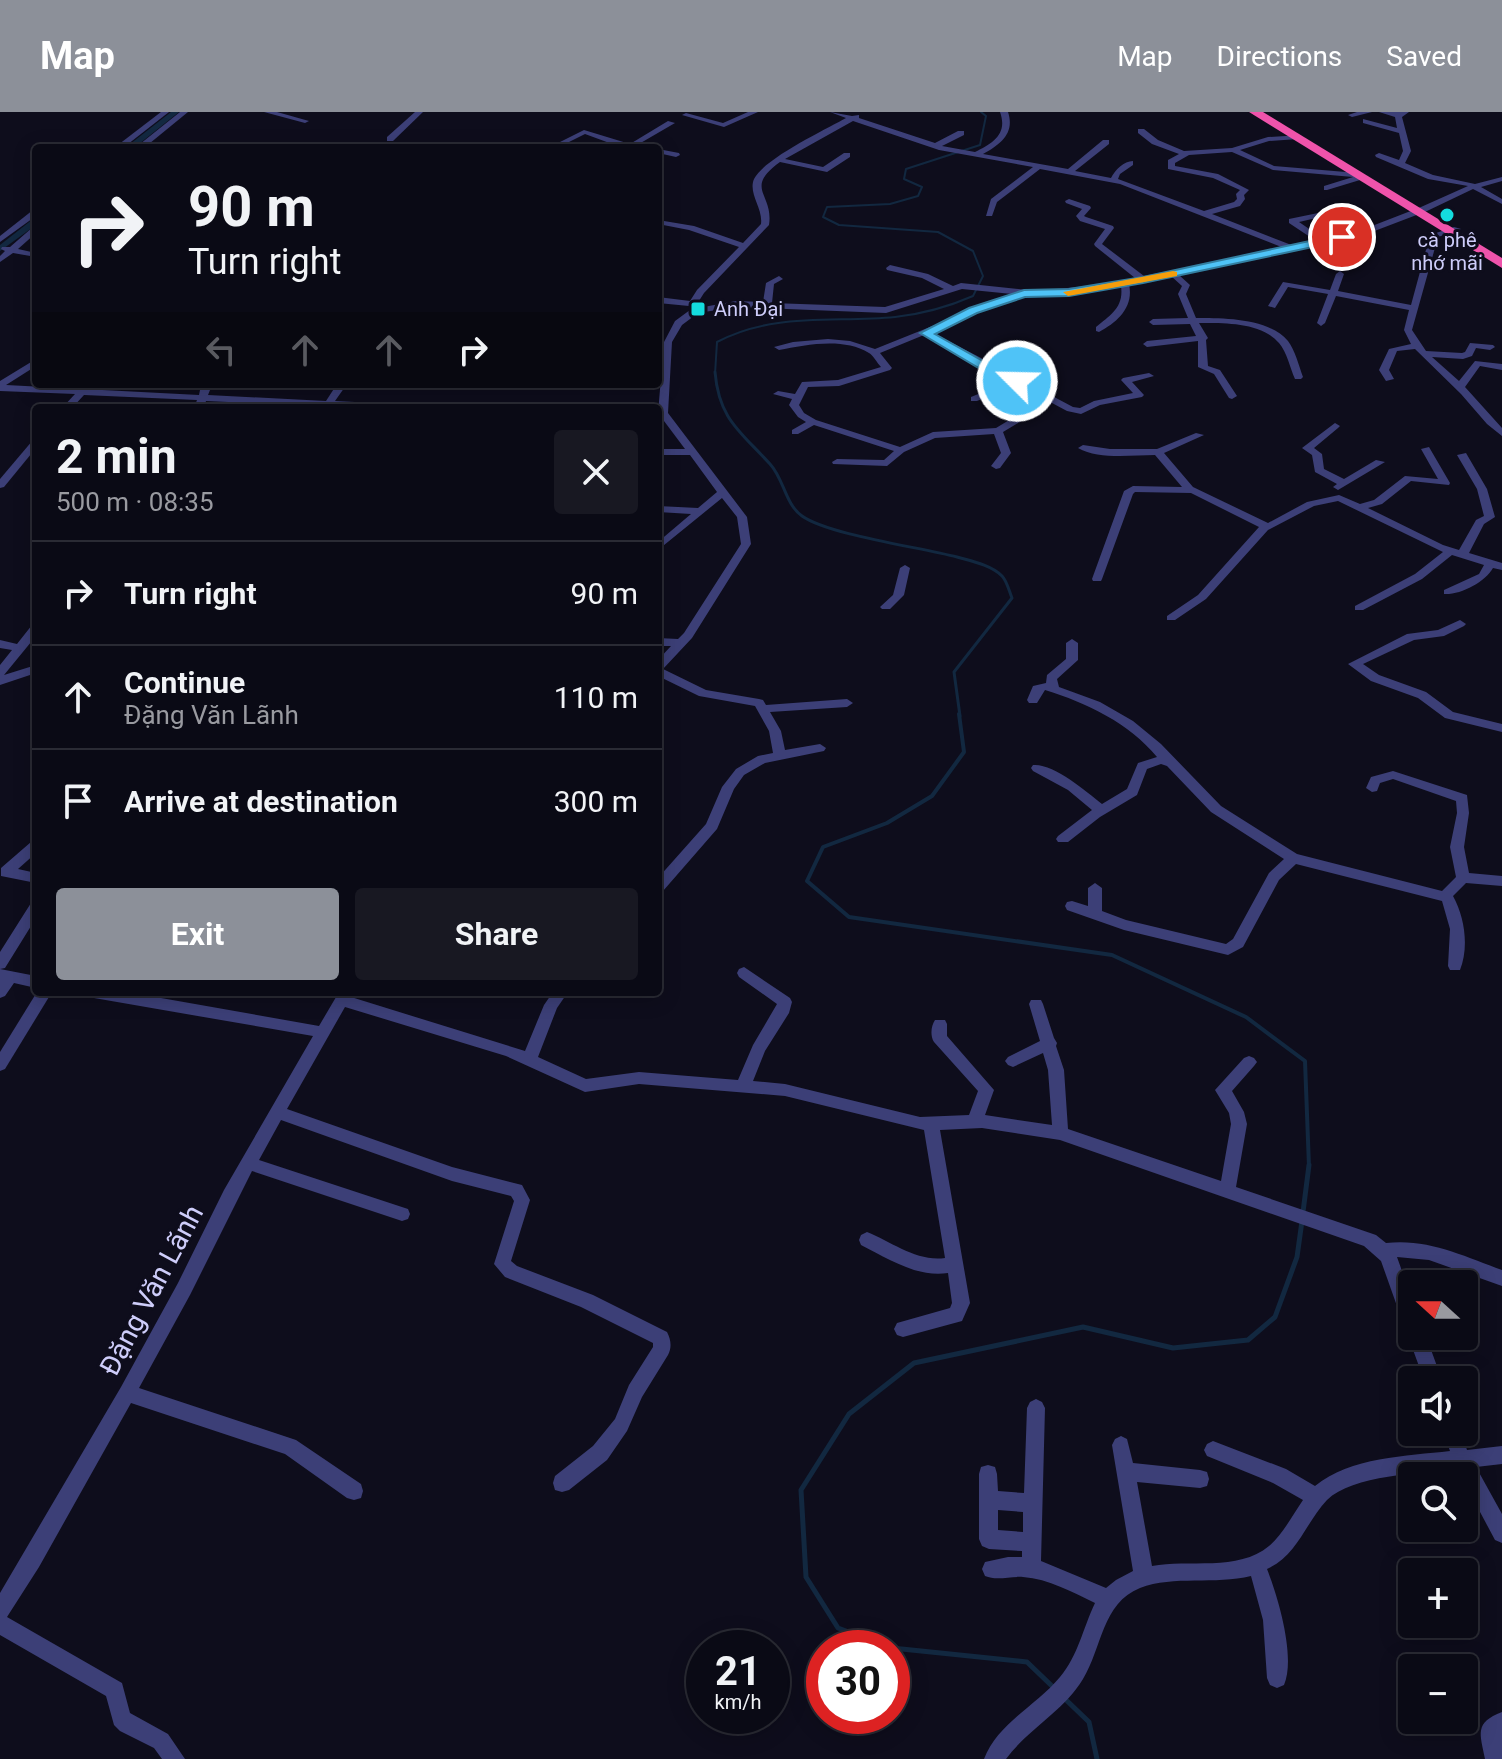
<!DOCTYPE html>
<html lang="en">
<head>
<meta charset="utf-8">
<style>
	:root { --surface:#0a0a15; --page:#181822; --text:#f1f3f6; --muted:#999aa0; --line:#2a2b34; --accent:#8c9099 }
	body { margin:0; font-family:Roboto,sans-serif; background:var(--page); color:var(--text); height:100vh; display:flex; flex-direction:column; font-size:30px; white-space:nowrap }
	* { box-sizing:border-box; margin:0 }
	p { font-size:26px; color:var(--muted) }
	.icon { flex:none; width:44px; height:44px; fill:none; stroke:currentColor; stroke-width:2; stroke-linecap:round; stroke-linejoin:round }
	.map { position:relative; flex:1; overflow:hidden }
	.details { position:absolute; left:32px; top:292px; width:630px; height:592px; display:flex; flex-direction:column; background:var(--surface); border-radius:8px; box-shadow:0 4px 20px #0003,0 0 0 2px var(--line) }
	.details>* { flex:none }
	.hud { position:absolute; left:32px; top:32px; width:630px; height:244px; border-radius:8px; box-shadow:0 4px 20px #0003,0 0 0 2px var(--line); background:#0a0a15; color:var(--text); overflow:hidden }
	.needle { width:52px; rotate:291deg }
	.buttons { position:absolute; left:1398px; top:1158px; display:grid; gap:16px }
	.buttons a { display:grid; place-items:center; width:80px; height:80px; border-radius:8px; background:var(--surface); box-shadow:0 4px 20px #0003,0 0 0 2px var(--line); font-size:40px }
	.speed { position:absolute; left:686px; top:1518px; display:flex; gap:16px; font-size:40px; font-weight:700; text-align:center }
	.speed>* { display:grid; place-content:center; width:104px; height:104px; border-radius:50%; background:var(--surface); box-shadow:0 4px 20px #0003,0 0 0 2px var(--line); line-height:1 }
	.speed small { font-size:20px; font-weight:400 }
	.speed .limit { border:12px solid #d22; background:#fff; color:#111 }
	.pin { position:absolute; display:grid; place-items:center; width:68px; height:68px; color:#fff; margin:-34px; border:4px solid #fff; border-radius:50%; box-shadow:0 2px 8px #0007 }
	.me { position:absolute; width:88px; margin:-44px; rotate:293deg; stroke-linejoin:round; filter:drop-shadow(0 0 6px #0008) }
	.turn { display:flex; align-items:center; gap:28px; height:168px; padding:0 24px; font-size:36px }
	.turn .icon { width:104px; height:104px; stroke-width:2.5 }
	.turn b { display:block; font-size:56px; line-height:68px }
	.lanes { display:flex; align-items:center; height:76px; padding:0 24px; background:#0003; justify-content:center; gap:40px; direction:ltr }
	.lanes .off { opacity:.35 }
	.round { display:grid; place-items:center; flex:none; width:84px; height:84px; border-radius:8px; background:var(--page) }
	.head { display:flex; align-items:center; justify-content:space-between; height:136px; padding:0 24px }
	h1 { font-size:48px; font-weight:700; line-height:60px }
	.button { display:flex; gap:16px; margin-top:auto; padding:16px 24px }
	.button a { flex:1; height:92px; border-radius:8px; background:var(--accent); color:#fff; font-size:32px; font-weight:700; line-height:92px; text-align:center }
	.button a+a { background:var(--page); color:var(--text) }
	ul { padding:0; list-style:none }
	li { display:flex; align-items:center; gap:24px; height:104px; padding:0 24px; border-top:2px solid var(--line) }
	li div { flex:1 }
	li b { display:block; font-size:30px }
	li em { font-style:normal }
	header { display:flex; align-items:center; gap:48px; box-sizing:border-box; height:112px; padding:0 40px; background:var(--accent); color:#fff }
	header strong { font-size:38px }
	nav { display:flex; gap:44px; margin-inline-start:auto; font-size:28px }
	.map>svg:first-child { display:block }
</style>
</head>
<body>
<header>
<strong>Map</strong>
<nav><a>Map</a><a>Directions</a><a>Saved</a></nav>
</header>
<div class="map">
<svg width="1502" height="1647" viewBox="0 0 1502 1647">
	<rect width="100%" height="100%" fill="#0e0d1c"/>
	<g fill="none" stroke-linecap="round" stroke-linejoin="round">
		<!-- stream-far3 -->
		<path stroke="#122840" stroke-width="2" d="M715,262l2,-32c57,-30 116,-19 178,-25 27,-3 53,-10 78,-21l10,-20 -10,-25 -35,-19 -99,-7 -16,-8 4,-10 63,-3 28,-8 4,-9 -18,-8 2,-10 74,-24 6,-29 -5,-4"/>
		<!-- stream-far2 -->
		<path stroke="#122840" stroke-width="3" d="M715,260c4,48 26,60 55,92 14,15 15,40 32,52 27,19 117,31 155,41 14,4 34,8 45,19 5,5 7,15 10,22l-58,74 6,44"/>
		<!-- stream-far1 -->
		<polyline stroke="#122840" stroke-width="4" points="959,602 964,640 932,684 887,711 823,735 807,769 849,805 1112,843 1246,905 1305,949 1309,1055"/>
		<!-- stream -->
		<g stroke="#122840" stroke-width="5">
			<polyline points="1303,1100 1309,1053"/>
			<polyline points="891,1536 838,1516 806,1465 801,1378 849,1302 914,1251 1083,1215 1173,1236 1248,1228 1275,1205 1297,1145 1302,1109"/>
			<polyline points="892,1536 1027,1550 1054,1576"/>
			<polyline points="1063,1585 1089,1610 1097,1647"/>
		</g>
		<!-- canal -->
		<g fill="#122840" fill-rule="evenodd">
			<polygon points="171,0 179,0 134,36 125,36"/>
			<polygon points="33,107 36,107 36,113 0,139 0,133"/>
		</g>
		<!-- minor -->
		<g fill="#3c3f77" fill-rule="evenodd">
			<polygon points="161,0 169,0 123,36 114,36"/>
			<polygon points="180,0 188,0 144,36 135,36"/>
			<polygon points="264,0 277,0 309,9 305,11"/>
			<polygon points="415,0 423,0 393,29 387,29 387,25"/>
			<polygon points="748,0 758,0 724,15 682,3 686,1 723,11"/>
			<path d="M830,0l22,4 7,-1v3l76,25 23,-12h6v4l-22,11 33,6c18,-9 33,-18 25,-40h8c7,21 -7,32 -25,42l85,15 35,-29h6v4l-34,27 36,7c4,-8 13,-17 22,-17v4l-13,9 -2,5 86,32 30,-9 3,-3 -1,-5 4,-4 -27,-12 -45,-9v-9l11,-6 -27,-10 -14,-11v-4h6l14,11 26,11 48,-3 36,-11 33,-2 -3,4 -29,2 -29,9 34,16 84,7 4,2 -2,5 -33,10h-3v-4l29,-9 -80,-7 -41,-18 -43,3 -14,8v3l43,8 31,16 -5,5 1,4 -5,7 -28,8 82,32 22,-5 -27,-18v-4l58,-12v4l-48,11 25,17 35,-8 62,-24 47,-21 -40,-7 -52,-22 -1,-2 4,-2 20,7 4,-9 -4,-18 -36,-10v-4l34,9 -2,-11 -16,-5h30l-7,5 9,34 -6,12 28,12 42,9 27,-7v4l-21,6 21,12v5l-29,-15 -46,22 -63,24 -69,16 -116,24 11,10 -4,9 10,24c27,0 73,0 92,23 7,9 11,25 15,36l-2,2h-6c-5,-11 -8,-27 -16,-36 -18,-21 -55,-20 -80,-20l9,15 -2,2 2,26 12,4 17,26 -5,3 -3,-1 -15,-24 -16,-7v-26l-51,6 -4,-3 4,-3 49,-5 -6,-12 -37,1 -4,-3 4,-3 35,-1 -10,-24 4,-8 -11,-10 -42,8c5,23 -11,38 -30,48l-3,-1v-4c15,-12 28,-20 25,-41l-84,11 -15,-2 -91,37 52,27 25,-17h6v4l-24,17 83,44 7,1 14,-7 39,-8 -12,-13 2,-2 26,-5 5,3 -22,6 12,13 -2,2 -42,8 -19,9 -14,-3 -15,-8 -49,29 8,21 -11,15 -4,1 -5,-3 10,-13 -7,-19 -59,4 -31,14 -17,14 -54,-2 -1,-2 5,-3 47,1 10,-9 -80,-26 -16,9h-6v-4l14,-8 -8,-5 -9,-12 3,-6 -19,-5 5,-3 17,3 7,-12 36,-2 43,-13c-4,-4 -8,-12 -12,-14 -26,-16 -63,-8 -90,-3l-5,-3 19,-5 35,-3 22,2 25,8 137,-55 -50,-5 -76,24 -150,-6 -38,6 -16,12 -10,17 -4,71 79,104 4,27 -59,94 -29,31 43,21 53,9 4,1 3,5 81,-6 6,4 -6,4 -77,5 11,19 4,19 35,-6 6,4 -2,3 -59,12 -21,12 -10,14 -17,40 -54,62 -5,1v-14l48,-54 16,-37 14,-18 22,-13 15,-3 -4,-22 -14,-25 -56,-10 -41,-20v-16l13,-14h-13v-8l20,1 6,-6 57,-89 -4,-27 -15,-19 -64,52v-8l33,-28 -33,-2v-6l40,2 19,-16 -27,-37h-32v-6h27l-27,-36 6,-71 11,-21 15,-11 -1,-4 -31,-3v-6l32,4 7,-11 42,-43 -50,-17 -31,-6v-4l36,6 49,17 18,-19c2,-15 -11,-28 -8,-42 5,-21 74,-53 93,-64zM853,9l86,29 94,17 -42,32 -5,17h6l5,-14 43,-33 80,15 164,64 -140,28 -42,-32 12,-16 -1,-2 -27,-9 -2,-1 7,-8 -1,-2 -21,-7 -4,2 1,2 16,6 -6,7 4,5 25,8 -11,15 1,2 40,32 -38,7 -60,6 -76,-8 -8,3 -25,-12 -38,-9 -4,3 1,2 35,8 22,11 -59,18 -113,-4 2,-19 9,-5 -4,-3 -13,7 -3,19 -27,-1 -38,7 -1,-4 7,-11 65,-68c5,-32 -26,-36 11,-63l47,10 23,-15v-4h-6l-21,14 -38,-8zM924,223l53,29 1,3h6l26,14 -39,16v4h6l40,-16 27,14 -48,29 -63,4 -33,15 -84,-27 -12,-7 -5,-8 9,-18 31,-1 51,-16 2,-2 -12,-15z"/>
			<polygon points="1357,0 1372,0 1352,5 1348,3"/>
			<polygon points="668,9 675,11 632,36 623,36 585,22 569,30 575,36 567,36 560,30 584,18 630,32"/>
			<polygon points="658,37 679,41 680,43 676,45 658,41"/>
			<polygon points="33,98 36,98 36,104 0,130 0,124"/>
			<polygon points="33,115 36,115 36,121 18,137 36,141 36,145 13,141 0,150 0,144 5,139 1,137 2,135 10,135"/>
			<polygon points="1454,115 1461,117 1438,125 1412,218 1426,239 1462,241 1465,240 1470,231 1493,233 1495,235 1490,238 1476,236 1472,244 1463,247 1432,245 1459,269 1475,249 1502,252 1502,258 1480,254 1465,275 1502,316 1502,324 1487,312 1461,282 1415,237 1397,239 1389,258 1394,267 1386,269 1379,258 1389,237 1411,232 1404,218 1409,198 1336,184 1325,211 1321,214 1317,211 1328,182 1288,175 1275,196 1268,194 1283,170 1330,178 1336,162 1340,159 1344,162 1338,179 1411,193 1430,123"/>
			<polygon points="36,247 36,254 6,273 199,283 200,278 198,272 208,272 210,278 208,283 326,289 337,272 347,272 335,289 415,293 420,296 356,296 206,289 204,296 194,296 197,288 84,283 72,296 62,296 75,282 0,279 0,269"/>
			<polygon points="1335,311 1340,314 1338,316 1314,336 1322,342 1324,357 1344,367 1376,348 1385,350 1338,378 1333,375 1337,372 1315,360 1312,343 1302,336"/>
			<path d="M1196,321l8,2 -40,18 29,34 75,36 39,-21 32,-7 21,9 14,-4 31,-24 33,3 -17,-30 8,-2 21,36 -1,2 -38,-4 -29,23 -14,4 75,37 16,5 17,-30 8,-4 -7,-27 -20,-34 9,-2 21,36 8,28 -11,7 -15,29 33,10v7l-9,-2c-8,14 -32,27 -49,26v-4l35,-16 5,-9 -32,-10 -30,24 -59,31h-8v-4l60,-32 28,-22 -105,-51 -24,5 -46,24 -62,69 -31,21h-8v-4l31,-21 61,-68 -68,-34 -56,-1 -2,2 -31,85 -1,2h-8l-1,-2 32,-88 9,-5 49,1 -27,-32c-23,0 -56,5 -77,-7l5,-3 27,4h47z"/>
			<polygon points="36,327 36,336 4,375 0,376 0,367 33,328"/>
			<polygon points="905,453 910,456 904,483 890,497 882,497 880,495 893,483 900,456"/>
			<polygon points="1460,508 1466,512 1464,514 1444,524 1414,528 1363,552 1379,563 1426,580 1453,600 1502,612 1502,620 1445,606 1418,586 1371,569 1348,552 1407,522 1438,518"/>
			<polygon points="36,512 36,524 4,563 36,553 36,561 0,573 0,553 12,538 0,536 0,528 17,532 32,513"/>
			<path d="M1072,527l6,4v17l-21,19 2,8 41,15 33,19 28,23 60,62 76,48 145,37 14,-14 -6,-30 7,-34 -1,-12 -63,-22 -13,4 -3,8 -5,1 -6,-4 5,-11 22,-6 74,24 2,18 -5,34 5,26 33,3v10l-36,-3 -13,13c12,22 16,51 7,74h-10l-2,-4 2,-37 -8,-28 -146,-37 -17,16 -36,67 -15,8 -104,-25 -57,-20 -2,-4 2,-4 5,-1 16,5v-18l7,-5 7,5v23l24,9 100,24 7,-5 36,-66 15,-14 -73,-47 -44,-46 -6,-2 -14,5 -10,26 -37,22 -32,25h-10l-2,-3 2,-3 34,-26 -24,-20 -35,-19 -2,-3 2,-3c20,-2 53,26 69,39l25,-15 11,-26 19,-6c-28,-34 -70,-54 -112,-67l-8,13h-8l-2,-3 6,-14 13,-3 1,-8 19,-16v-16z"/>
			<polygon points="36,728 36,741 18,757 36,761 36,771 1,764 1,756 31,730"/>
			<polygon points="36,790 36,806 5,856 0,857 36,864 36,876 14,871 5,884 0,886 0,840 31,791"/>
			<path d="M744,855l46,31 2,4 -3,11 -24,38 -12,30 32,3 135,33 49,-2 9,-24 -44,-49c-4,-6 -3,-16 1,-22h10l2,4v12l47,54 -9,25 67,10 -4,-55 -5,-17 -30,14 -5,-2 -3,-4 3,-4 32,-16 -11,-37 2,-4h10l2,4 11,34 3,5 -1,3 8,24 4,59 153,52 10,-57 -2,-11 -14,-23 29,-32 5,-2 5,2 3,4 -3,4 -22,25 12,21 3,12 -11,63 140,48 10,8c41,-5 78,13 116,27v16l-73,-26 -32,-3 15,42v37h14l16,44h-18l-16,-44 3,-5 -5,-2 -3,-6 -22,-62 -17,-15 -304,-106 -78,-12 -42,2 30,173 -8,18 -59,16 -6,-2 -3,-6 3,-6 53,-15 2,-5 -4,-30c-31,5 -61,-15 -87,-28l-2,-5 2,-5 6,-3c25,10 50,30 78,26l-21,-128 -139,-34 -146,-12 -54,8 -79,-36 -161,-49 -58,102 165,58 70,18 8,15 -19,61 6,5 76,29 74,37c4,8 5,15 1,23l-26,42 -15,34 -20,29 -38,30 -7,2 -7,-2 -2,-7 2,-7 38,-30 22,-27 14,-34 24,-38v-4l-72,-36 -76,-30 -11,-13 20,-63 -3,-5 -59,-15 -171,-61 -22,40 149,49 2,5 -2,5 -6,2 -150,-50 -62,124 -51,93 157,52 65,44 2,7 -2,7 -7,2 -7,-2 -62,-44 -154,-51 -92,164 -32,50 115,66 8,30 38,21 17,25h-23l-8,-11 -34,-17 -6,-6 -8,-29 -106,-61v-42l121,-206 57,-104 46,-93 89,-154 -219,-38 -5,-2 -2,-4h40l192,34 20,-34h12v5l174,54 19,-46 9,-13h15l-11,16 -19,49 48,22 53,-7 99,8 15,-35 24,-41 -38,-27 -2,-4 2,-4z"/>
			<polygon points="37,880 52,880 5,957 0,959 0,940"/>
			<path d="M1036,1287l6,3 3,6 -4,153 65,27 10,-8 17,-9 -21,-126 3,-6 6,-3 6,3 6,24 67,7 7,2 2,7 -2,7 -7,2 -63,-6 15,84c36,-7 86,6 117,-20 14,-12 23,-30 34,-46l-30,-17 -66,-27 -3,-6 3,-6 6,-3 73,28 29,17c35,-29 92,-30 135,-35l-7,-19h18l6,18 35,-4v18l-26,3 26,47v29l-7,-3 -31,-58v-6h-3l-4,-7c-35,4 -105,6 -130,31 -21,22 -30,56 -60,69 11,28 29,88 17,116l-7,3 -7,-3 -3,-7 -4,-58 -12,-44c-36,9 -77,-1 -111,12 -38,15 -38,60 -57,91 -19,32 -55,50 -77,80h-22c14,-36 52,-53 76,-82 18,-21 23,-49 35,-74 -23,-11 -46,-24 -72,-26 -13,-1 -26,4 -38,-1l-3,-7 3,-7 23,-5h14v-6l-33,-2 -7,-3 -3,-7v-65l2,-7 7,-2 7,2 2,7 1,17 26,2 3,-85 3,-6zM998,1398l25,2v20l-25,-2z"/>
			<path d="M1502,1600v47h-17c-5,-26 -11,-36 17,-47z"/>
		</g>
		<!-- highway -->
		<polygon fill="#ef53ab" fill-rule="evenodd" points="1249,0 1263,0 1502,146 1502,156"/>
	</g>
	<!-- route -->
	<polygon fill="#4fc3f7" stroke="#337fa1" stroke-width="2" points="1342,122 1347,125 1346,128 1143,171 1069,184 1025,185 977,201 935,222 985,250 1022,266 1022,271 1017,272 977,255 920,221 969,196 1024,178 1069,177 1143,165"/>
	<!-- slow -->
	<polygon fill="#f59e0b" points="1173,159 1177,160 1177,164 1068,184 1063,180"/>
	<!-- markers -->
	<g fill="#14dcdf" stroke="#0e0d1c" stroke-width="3">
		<circle cx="1447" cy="103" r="8"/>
		<rect x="690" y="189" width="16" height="16" rx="4"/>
	</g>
	<g text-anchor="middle" stroke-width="6" stroke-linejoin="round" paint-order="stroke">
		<!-- far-poi labels -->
		<g font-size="20" fill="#cecdfa" stroke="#0e0d1c">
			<text x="1447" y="135">cà phê<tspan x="1447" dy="23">nhớ mãi</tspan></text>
			<text x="714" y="204" text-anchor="start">Anh Đại</text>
		</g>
		<!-- near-street labels -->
		<g font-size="28" fill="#cecdfa" stroke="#0e0d1c">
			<text transform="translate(151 1178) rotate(-62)" y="10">Đặng Văn Lãnh</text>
		</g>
	</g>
</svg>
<div class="buttons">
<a><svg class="needle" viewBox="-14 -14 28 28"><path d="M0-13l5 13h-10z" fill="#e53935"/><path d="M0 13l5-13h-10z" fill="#999aa0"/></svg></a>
<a><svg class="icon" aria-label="sound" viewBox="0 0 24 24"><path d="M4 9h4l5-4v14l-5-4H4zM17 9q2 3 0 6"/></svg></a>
<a><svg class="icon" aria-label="search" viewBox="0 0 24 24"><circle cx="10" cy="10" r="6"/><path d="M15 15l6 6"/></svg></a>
<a>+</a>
<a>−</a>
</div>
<div class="speed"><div>21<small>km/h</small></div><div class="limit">30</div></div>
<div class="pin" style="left:1342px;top:125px;background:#d93025"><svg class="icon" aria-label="arrive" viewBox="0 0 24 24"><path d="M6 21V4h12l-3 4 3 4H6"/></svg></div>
<svg class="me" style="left:1017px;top:269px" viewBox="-20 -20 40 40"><circle r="17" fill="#4fc3f7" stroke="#fff" stroke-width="3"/><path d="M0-11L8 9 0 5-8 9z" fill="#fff"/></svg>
<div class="hud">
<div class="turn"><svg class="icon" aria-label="right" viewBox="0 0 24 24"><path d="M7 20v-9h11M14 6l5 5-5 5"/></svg><div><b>90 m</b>Turn right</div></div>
<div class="lanes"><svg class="icon off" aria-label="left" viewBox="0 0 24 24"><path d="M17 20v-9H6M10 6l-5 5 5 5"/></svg><svg class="icon off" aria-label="ahead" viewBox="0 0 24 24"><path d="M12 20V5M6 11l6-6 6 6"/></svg><svg class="icon off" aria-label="ahead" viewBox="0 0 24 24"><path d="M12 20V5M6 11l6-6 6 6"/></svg><svg class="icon" aria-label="right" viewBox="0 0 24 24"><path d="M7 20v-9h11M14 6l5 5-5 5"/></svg></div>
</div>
<section class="details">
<div class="head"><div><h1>2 min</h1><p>500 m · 08:35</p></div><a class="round"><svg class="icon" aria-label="close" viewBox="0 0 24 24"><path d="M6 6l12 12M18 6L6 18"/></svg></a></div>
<ul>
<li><svg class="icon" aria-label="right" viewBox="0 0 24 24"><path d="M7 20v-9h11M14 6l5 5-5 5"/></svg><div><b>Turn right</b></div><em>90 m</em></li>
<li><svg class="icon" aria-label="ahead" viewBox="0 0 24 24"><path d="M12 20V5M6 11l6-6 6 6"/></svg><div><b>Continue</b><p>Đặng Văn Lãnh</p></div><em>110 m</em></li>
<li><svg class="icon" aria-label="arrive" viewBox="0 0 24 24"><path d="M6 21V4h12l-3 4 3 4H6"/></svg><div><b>Arrive at destination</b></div><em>300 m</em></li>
</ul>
<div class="button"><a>Exit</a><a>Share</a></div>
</section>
</div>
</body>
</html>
